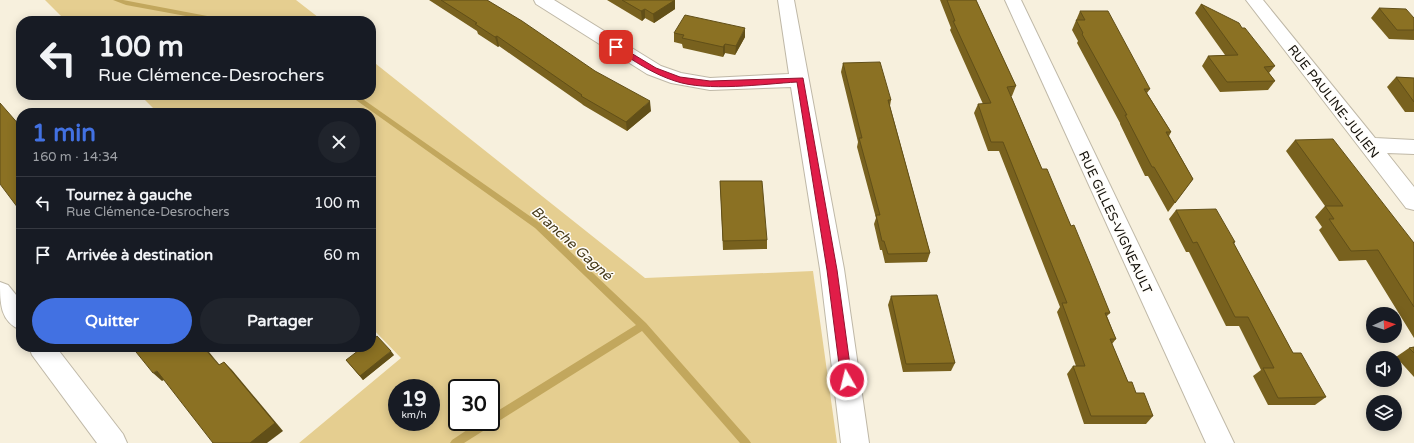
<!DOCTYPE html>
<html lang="fr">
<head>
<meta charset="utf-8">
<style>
	:root { --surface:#171b24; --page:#20242c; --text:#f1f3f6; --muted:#9ea1a6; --line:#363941; --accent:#4271e2 }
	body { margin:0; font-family:"Varela Round",sans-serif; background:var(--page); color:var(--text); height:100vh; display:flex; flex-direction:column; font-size:15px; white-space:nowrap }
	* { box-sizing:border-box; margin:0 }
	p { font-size:13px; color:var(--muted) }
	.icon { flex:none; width:22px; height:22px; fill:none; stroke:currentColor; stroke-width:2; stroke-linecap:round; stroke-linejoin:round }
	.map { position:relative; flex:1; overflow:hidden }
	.sheet { position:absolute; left:16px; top:108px; width:360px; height:244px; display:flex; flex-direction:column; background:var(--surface); border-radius:16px; box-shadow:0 2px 10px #0003 }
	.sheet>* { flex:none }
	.banner { position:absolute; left:16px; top:16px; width:360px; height:84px; border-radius:16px; box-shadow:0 2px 10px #0003; background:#171b24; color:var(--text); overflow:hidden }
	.needle { width:26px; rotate:87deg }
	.tools { position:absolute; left:1366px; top:307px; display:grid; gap:8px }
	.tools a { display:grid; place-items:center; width:36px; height:36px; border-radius:50%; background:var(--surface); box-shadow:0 2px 10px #0003; font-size:20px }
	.speed { position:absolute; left:388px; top:379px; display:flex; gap:8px; font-size:20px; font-weight:700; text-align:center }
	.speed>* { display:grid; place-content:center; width:52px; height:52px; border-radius:50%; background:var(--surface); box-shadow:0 2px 10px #0003; line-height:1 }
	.speed small { font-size:10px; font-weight:400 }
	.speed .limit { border:2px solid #111; border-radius:6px; background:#fff; color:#111 }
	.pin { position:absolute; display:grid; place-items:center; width:34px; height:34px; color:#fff; margin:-17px; border-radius:8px; box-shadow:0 2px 6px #0006 }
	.me { position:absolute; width:44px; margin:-22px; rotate:352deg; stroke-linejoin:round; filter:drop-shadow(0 0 3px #0008) }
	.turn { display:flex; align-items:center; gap:14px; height:84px; padding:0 16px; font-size:18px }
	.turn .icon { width:52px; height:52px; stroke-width:2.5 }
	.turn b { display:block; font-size:28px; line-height:34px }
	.round { display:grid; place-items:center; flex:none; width:42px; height:42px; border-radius:21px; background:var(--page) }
	.summary { display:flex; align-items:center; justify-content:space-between; height:68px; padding:0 16px }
	h1 { font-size:24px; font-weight:800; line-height:30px; color:var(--accent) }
	.action { display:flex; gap:8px; margin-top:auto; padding:8px 16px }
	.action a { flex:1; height:46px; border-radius:24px; background:var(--accent); color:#fff; font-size:16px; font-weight:800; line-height:46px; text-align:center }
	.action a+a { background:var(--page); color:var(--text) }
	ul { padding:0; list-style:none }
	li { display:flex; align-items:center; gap:12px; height:52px; padding:0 16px; border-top:1px solid var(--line) }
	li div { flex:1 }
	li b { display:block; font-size:15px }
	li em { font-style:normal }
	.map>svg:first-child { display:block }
</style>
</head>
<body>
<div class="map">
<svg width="1414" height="443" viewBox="0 0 1414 443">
	<rect width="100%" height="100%" fill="#f7f0dd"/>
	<!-- green -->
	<g fill="#e5ce90" fill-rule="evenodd">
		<polygon points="45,0 296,0 323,21 66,21"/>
		<path d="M371,60l274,218 168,-7 24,172h-538l102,-85 -30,-31v-214h-213l-18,-18h231zM397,388h34v34h-34zM457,388h34v34h-34z"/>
	</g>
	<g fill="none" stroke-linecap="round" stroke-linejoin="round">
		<!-- stream -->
		<g fill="#c2a75d" fill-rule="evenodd">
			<polygon points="113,0 123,0 223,19 226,21 213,21 126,5"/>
			<polygon points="349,95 357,95 541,224 646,323 749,440 751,443 740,443 642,331 464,443 450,443 452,440 479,422 491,422 491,415 636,325 535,228"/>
		</g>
		<!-- street casing -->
		<g stroke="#bfb8a7" stroke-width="2">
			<g id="street">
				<polygon points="534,0 554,0 661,66 681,73 710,78 789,74 778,0 794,0 844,269 869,443 841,443 820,269 791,87 710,90 671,83 647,74 536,4"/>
				<polygon points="1005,0 1021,0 1234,443 1206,443"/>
				<polygon points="1246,0 1263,0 1375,138 1414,140 1414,154 1387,153 1414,187 1414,210 1406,208"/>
				<path d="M0,282l8,3 13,16v29c-21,-8 -21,-27 -21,-48z"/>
				<polygon points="29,347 56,347 123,434 127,443 97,443 32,355"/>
			</g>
		</g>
		<!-- street -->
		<use href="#street" fill="#fff" fill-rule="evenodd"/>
	</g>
	<!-- wall -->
	<g fill="#78611e">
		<polygon points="429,0 487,0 651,111 627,131 583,105 582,104 499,46 498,47 478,34 477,31"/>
		<polygon points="607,0 675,0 675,9 654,23 645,18 642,21"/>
		<polygon points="940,0 976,0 1016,86 1012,96 1011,96 1042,169 1071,226 1110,313 1107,316 1116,339 1112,344 1128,382 1153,416 1146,424 1084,424 1067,374 1073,366 1076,366 1057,312 1060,307 999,151 988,151 974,113 978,104 983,104 950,30 951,28"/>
		<polygon points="1201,4 1242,28 1275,66 1269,73 1275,81 1268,90 1220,92 1202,66 1208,56 1225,55 1195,13"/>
		<polygon points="1379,8 1414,18 1414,40 1389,39 1371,18"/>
		<polygon points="1080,11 1150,89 1147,93 1171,132 1169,136 1193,179 1168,212 1148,176 1145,176 1120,124 1120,123 1077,43 1078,41 1072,30"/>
		<polygon points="674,33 745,37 735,55 725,53 723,57 683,48 682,44 674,42"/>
		<polygon points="843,63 891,100 890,106 930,253 927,262 885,263 882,250 880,250 874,224 876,218 857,147 858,142 841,72"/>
		<polygon points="1396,77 1414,78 1414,112 1405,112 1387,87"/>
		<polygon points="1295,140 1414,243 1414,338 1366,260 1339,261 1319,230 1322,227 1315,217 1325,206 1286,151"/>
		<polygon points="720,181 767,240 767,249 723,250"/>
		<polygon points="1176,210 1235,242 1234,244 1293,353 1326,397 1315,405 1268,405 1253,376 1261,370 1239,326 1226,326 1189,252 1186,252 1169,219"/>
		<polygon points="891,296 955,363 951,371 903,372 888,305"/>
		<polygon points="1414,347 1414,377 1396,357 1409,348"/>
		<polygon points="394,355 363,380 346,360"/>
	</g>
	<!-- shaded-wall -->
	<g fill="#614f18">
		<polygon points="675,0 675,9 654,23 653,14"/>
		<polygon points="645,9 645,18 642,21 641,11"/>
		<polygon points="745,28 745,37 735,55 736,46"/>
		<polygon points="497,36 499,46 498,47 495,37"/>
		<polygon points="725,44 725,53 723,57 723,47"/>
		<polygon points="650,101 651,111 627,131 626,122"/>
		<polygon points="203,347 205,347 227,374"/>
		<polygon points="391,351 394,355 363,380 360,376"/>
		<polygon points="224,362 232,370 283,431 267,443 250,443"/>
		<polygon points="157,371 166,379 162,381 153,373"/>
	</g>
	<!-- building -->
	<g fill="#8b7123" stroke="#614f18">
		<polygon points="441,0 487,0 522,21 595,71 650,101 626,122 581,96 582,95 497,36 495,37 475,24 477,23"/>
		<polygon points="622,0 675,0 653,14 645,9 641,11"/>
		<polygon points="947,0 976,0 1016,86 1007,87 1042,169 1047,169 1071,226 1074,225 1091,266 1110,313 1105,313 1116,339 1110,339 1128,382 1132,382 1136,393 1144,393 1153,416 1091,416 1073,366 1085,366 1062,303 1067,303 1003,142 991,142 978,104 991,103 953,21 955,21"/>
		<polygon points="1201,4 1239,23 1242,28 1245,28 1275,66 1264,67 1275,81 1227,82 1208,56 1238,55"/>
		<polygon points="1379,8 1406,9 1414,18 1414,30 1397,30"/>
		<polygon points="1080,11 1108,11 1150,89 1144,89 1171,132 1166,132 1193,179 1175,203 1154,167 1152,167 1125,115 1127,115 1082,34 1083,33 1076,20 1085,20"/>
		<polygon points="685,15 745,28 736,46 725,44 723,47 682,38 684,35 674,33"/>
		<polygon points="880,62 891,100 888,100 930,253 888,254 884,241 882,241 876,215 880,215 859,138 862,138 843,63"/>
		<polygon points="1396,77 1414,78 1414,102"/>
		<polygon points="0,103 21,127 21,212 0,184"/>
		<polygon points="1333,139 1414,243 1414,307 1378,250 1351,251 1329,219 1334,219 1325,206 1343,206 1295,140"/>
		<polygon points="720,181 762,181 767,240 723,241"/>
		<polygon points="1216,209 1235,242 1233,242 1293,353 1301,353 1326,397 1278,398 1263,368 1274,368 1248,317 1235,317 1197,242 1193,243 1176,210"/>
		<polygon points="937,295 955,363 906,364 891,296"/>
		<polygon points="377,336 391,351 360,376 346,360 363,347 371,347 371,341"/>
		<polygon points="132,347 203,347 219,365 224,362 275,423 250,443 213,443 157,371 153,373"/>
		<polygon points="1414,347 1414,353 1409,348"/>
	</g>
	<!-- route -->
	<path fill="#e11d48" stroke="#92132f" d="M616,44l40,24 24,9 30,4 93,-3 34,192 15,110 -2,3 -3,2 -4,-2 -2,-3 -14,-110 -30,-188c-34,2 -90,10 -122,-1 -22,-7 -41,-20 -61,-33l-1,-1z"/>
	<g text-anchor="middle" stroke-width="3" stroke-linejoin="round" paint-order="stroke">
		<!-- street labels -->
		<g font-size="13" fill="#13100a" stroke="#fffdf9">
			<text transform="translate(1334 101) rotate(52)" y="5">RUE PAULINE-JULIEN</text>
			<text transform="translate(1116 222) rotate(65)" y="5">RUE GILLES-VIGNEAULT</text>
		</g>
		<!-- water labels -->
		<g font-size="14" font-style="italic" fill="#463a19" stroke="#fffdf9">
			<text transform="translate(572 243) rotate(42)" y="5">Branche Gagné</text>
		</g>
	</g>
</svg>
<div class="tools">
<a><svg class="needle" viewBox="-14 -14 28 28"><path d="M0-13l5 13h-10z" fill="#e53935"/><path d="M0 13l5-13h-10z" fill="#9ea1a6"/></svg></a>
<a><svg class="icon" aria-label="sound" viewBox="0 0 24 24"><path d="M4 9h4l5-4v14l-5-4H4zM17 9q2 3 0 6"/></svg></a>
<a><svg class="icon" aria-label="layers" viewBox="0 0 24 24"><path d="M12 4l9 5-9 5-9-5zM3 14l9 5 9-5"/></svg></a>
</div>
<div class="speed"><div>19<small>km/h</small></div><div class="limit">30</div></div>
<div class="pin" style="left:616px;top:47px;background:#d93025"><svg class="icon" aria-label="arrive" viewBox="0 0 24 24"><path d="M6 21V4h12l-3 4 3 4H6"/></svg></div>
<svg class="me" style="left:847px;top:380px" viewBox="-20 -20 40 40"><circle r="17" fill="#e11d48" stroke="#fff" stroke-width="3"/><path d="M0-11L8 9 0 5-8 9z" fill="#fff"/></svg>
<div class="banner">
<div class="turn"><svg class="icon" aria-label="left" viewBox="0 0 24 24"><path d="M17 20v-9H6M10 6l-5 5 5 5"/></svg><div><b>100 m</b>Rue Clémence-Desrochers</div></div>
</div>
<section class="sheet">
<div class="summary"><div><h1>1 min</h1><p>160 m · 14:34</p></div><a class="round"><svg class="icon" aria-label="close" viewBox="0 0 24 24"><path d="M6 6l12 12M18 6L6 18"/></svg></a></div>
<ul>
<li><svg class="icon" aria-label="left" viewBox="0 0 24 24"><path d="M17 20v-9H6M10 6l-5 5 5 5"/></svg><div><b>Tournez à gauche</b><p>Rue Clémence-Desrochers</p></div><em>100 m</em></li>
<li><svg class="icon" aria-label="arrive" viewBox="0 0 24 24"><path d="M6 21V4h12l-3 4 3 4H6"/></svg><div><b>Arrivée à destination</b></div><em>60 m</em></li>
</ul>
<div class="action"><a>Quitter</a><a>Partager</a></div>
</section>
</div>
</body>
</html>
